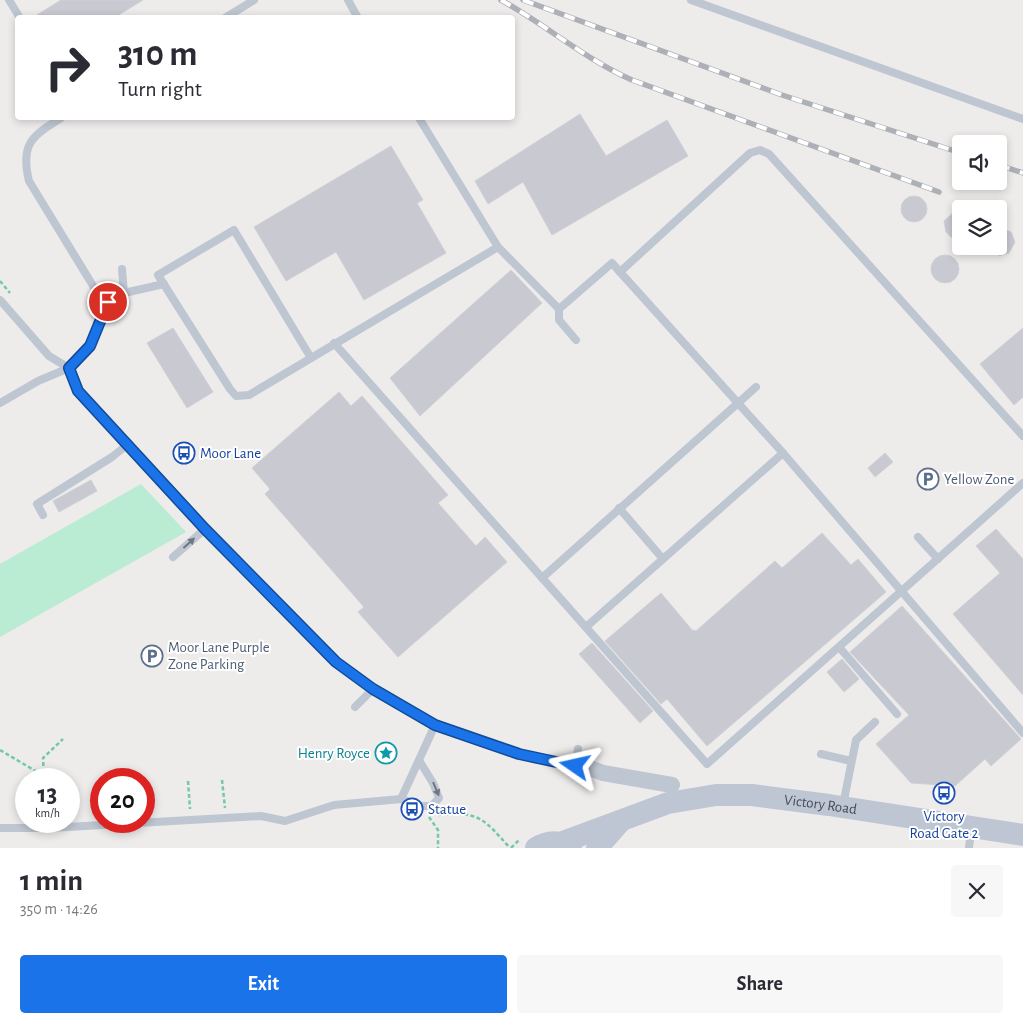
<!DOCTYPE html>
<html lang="en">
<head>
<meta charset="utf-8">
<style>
	:root { --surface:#fff; --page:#f7f7f7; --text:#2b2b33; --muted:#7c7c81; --accent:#1a73e8 }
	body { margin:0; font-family:"Alegreya Sans",sans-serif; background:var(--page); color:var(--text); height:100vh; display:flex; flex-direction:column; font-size:19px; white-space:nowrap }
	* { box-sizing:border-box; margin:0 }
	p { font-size:16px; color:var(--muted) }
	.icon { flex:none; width:28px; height:28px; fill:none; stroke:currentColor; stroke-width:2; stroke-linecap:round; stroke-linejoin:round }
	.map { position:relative; height:848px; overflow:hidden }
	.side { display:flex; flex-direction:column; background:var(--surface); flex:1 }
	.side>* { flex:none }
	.top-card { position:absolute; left:15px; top:15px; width:500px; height:105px; border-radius:5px; box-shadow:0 2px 8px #0003; background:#fff; color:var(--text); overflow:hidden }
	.buttons { position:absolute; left:952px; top:135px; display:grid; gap:10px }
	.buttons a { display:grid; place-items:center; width:55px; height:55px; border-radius:5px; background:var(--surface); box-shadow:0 2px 8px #0003; font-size:25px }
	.speed { position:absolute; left:15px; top:768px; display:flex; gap:10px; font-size:25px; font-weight:700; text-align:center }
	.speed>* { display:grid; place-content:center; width:65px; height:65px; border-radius:50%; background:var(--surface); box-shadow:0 2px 8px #0003; line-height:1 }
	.speed small { font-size:12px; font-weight:400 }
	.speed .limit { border:8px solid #d22; background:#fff; color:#111 }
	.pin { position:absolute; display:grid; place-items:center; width:42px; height:42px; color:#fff; margin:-21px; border:2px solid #fff; border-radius:50%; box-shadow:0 1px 5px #0007 }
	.me { position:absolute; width:55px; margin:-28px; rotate:281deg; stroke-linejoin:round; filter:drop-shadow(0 0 4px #0008) }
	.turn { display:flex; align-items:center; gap:18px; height:105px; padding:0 20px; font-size:22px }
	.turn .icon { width:65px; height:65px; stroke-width:2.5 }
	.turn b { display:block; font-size:35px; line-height:42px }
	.round { display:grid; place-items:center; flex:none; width:52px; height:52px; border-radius:5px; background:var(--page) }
	.summary { display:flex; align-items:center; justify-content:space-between; height:85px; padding:0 20px }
	h1 { font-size:30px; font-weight:700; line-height:38px }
	.button { display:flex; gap:10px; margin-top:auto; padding:10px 20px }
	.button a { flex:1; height:58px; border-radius:5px; background:var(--accent); color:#fff; font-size:20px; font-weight:700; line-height:58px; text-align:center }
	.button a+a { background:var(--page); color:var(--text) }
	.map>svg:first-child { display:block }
</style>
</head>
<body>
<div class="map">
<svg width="1023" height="848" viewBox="0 0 1023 848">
	<rect width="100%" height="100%" fill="#eeebeb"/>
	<!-- green -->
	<polygon fill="#b9ecd3" points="141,484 186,532 0,637 0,564"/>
	<!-- building -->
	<g fill="#c8c9d1" stroke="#cfd1d7">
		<polygon points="61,0 143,0 114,18 32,18"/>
		<polygon points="580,114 606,156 667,120 688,156 552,235 523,182 488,204 475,181"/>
		<polygon points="391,146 423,200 417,203 446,253 364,300 336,252 286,281 254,227"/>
		<circle cx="914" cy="209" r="13"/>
		<polygon points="961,211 961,239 954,240 946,232 944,221 954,212"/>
		<polygon points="999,227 1011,232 1015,242 1009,253 999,256"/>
		<circle cx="945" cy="269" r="14"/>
		<polygon points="511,270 542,303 420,416 390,378"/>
		<polygon points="173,328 213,392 187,408 147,343"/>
		<polygon points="1023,328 1023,397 1014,405 980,364"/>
		<polygon points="339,392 351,406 362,396 448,495 438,503 476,546 485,537 507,562 398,657 358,612 364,607 265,494 270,489 252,468"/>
		<polygon points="885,453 893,462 875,477 868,468"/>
		<polygon points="91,480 97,491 59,512 53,501"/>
		<polygon points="996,529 1023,559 1023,695 953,614 1000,573 976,546"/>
		<polygon points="822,533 851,565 858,559 886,592 707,746 667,699 661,704 605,641 661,593 692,630 696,631 775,561 782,568"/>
		<polygon points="902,606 1021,739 991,766 985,759 955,786 911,783 876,744 909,715 850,652"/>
		<polygon points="592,643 653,711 640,723 579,654"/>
		<polygon points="842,659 859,679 844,692 827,672"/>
	</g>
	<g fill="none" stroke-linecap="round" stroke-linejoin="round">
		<!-- path -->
		<g stroke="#72c9a9" stroke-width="2.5" stroke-dasharray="4 2.5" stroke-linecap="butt">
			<polyline points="0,281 10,293"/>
			<polyline points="0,750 44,776"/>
			<polyline points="44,779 43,758 63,739"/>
			<polyline points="222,780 225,808"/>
			<polyline points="188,781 190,809"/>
			<path d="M438,815c41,-4 45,3 72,33"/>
			<polyline points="429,817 438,830 438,848"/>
			<polyline points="511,848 519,840"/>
		</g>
		<!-- lane -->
		<g stroke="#bec6d1" stroke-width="8">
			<polyline points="9,0 20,18"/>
			<polyline points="348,0 358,18"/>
			<polyline points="691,0 1023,119"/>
			<polyline points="225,18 254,0"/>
			<path d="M61,118c-29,18 -41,26 -32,63l77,126"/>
			<polyline points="498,247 559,309 612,263 620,272"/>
			<polyline points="124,293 164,284"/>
			<polyline points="0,300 49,356 69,368 78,391 205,529 336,662 373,689 435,725 519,755 590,768"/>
			<polyline points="559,309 559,320 576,340"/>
			<polyline points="334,343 707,764 1023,483"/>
			<polyline points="311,358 234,230 158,275 230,389 236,396 249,395 498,247 419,118"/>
			<polyline points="0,403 38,381 69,368 90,346 108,302 124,293 122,269"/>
			<polyline points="1023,436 769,154 760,150 750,153 620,272 783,453 1023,733"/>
			<polyline points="619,508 663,559"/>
			<polyline points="43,515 37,504 112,457 127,445"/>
			<polyline points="918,537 938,559"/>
			<polyline points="173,557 205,529"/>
			<polyline points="542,578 756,387"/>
			<polyline points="586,627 783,453"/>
			<polyline points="839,647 897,714"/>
			<polyline points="355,707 373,689"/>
			<polyline points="821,754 851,761"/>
			<polyline points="575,765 578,749"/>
			<polyline points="401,799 435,725"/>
			<polyline points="843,805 856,740 875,722"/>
			<polyline points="0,828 50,828 261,816 285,821 334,805 401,799 421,806 432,806 439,798 433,783 420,762"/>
			<polyline points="969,848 971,830"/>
		</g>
		<!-- street -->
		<polyline stroke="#bec6d1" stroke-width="16" points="590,768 603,773 672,785"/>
		<!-- secondary -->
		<g stroke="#bec6d4" stroke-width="22">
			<path id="s1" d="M560,843l108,-40 48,-8h36l77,10 194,30"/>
			<path d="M536,848c11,-7 23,-8 35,0"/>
			<polyline points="597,848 620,822"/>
		</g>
		<!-- rail casing -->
		<g stroke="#adb0b6" stroke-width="5.5">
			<g id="rail">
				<path d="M501,0c45,25 84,59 131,80l307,112"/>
				<polyline points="523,0 782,95 961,153"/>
				<polyline points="999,165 1023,173"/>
			</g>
		</g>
		<!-- rail -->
		<use href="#rail" stroke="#fff" stroke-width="4" stroke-dasharray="11" stroke-linecap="butt"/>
	</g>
	<!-- one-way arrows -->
	<defs><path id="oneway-solid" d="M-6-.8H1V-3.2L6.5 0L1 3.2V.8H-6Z" transform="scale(1.25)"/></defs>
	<g fill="#6f7782">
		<use href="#oneway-solid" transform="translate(189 543) rotate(-42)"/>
		<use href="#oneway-solid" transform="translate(436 789) rotate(67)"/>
	</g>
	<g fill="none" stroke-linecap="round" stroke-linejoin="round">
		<!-- route casing -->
		<g stroke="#114b97" stroke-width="12">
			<polyline id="route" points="108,302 90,346 69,368 78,391 205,529 336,662 373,689 435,725 519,754 575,766"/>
		</g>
		<!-- route -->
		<use href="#route" stroke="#1a73e8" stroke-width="9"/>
	</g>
	<!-- icons -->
	<defs>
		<g id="bus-ring" transform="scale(1.125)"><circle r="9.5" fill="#fff" stroke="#1a4fb4" stroke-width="1.5"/><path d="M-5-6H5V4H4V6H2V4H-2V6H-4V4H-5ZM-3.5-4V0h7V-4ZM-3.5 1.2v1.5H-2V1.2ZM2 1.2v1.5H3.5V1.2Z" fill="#1a4fb4"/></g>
		<g id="parking-ring" transform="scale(1.125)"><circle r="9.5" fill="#fff" stroke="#5c6f8a" stroke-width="1.5"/><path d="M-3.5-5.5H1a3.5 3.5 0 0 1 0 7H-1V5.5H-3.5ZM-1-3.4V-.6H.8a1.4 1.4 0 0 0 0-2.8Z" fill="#5c6f8a"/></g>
		<g id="sight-ring" transform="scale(1.125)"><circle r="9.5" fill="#fff" stroke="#0f9aa8" stroke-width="1.5"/><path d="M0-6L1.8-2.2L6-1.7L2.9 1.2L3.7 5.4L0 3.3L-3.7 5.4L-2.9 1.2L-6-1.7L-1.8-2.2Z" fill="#0f9aa8"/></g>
	</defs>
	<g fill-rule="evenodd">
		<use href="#bus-ring" x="184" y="453"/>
		<use href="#parking-ring" x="928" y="479"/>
		<use href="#parking-ring" x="152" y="656"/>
		<use href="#sight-ring" x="386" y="753"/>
		<use href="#bus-ring" x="944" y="793"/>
		<use href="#bus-ring" x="412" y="809"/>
	</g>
	<g text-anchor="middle" stroke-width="4" stroke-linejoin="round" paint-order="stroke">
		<!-- transit labels -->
		<g font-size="15" fill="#164399" stroke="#fff" text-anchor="start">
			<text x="200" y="458">Moor Lane</text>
			<text x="428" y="814">Statue</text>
			<text x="944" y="821" text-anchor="middle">Victory<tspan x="944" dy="17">Road Gate 2</tspan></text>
		</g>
		<!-- service labels -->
		<g font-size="15" fill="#4e5e75" stroke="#fff" text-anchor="start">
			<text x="944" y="484">Yellow Zone</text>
			<text x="168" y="652">Moor Lane Purple<tspan x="168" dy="17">Zone Parking</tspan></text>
		</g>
		<!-- culture labels -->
		<g font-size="15" fill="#0d838f" stroke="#fff" text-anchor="end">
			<text x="370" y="758">Henry Royce</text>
		</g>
		<!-- street labels -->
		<g font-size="15" fill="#444c58" stroke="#fff">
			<text dy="5" stroke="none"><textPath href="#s1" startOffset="269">Victory Road</textPath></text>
		</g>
	</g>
</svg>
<div class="buttons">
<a><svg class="icon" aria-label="sound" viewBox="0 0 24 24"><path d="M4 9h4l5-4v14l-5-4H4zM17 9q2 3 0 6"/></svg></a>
<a><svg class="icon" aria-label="layers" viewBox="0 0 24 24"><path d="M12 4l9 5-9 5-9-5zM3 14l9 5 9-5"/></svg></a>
</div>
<div class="speed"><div>13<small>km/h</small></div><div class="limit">20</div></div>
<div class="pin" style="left:108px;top:302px;background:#d93025"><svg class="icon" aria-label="arrive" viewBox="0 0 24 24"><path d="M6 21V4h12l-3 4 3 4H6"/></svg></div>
<svg class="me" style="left:575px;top:766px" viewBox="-20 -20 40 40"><path d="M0-17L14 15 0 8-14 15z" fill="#1a73e8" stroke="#fff" stroke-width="4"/></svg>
<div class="top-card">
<div class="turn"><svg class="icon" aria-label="right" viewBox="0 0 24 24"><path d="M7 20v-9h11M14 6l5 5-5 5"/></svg><div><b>310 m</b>Turn right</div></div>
</div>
</div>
<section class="side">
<div class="summary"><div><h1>1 min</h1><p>350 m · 14:26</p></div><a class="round"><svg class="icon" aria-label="close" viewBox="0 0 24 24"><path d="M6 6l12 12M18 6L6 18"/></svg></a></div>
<div class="button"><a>Exit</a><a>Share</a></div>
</section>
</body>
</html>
